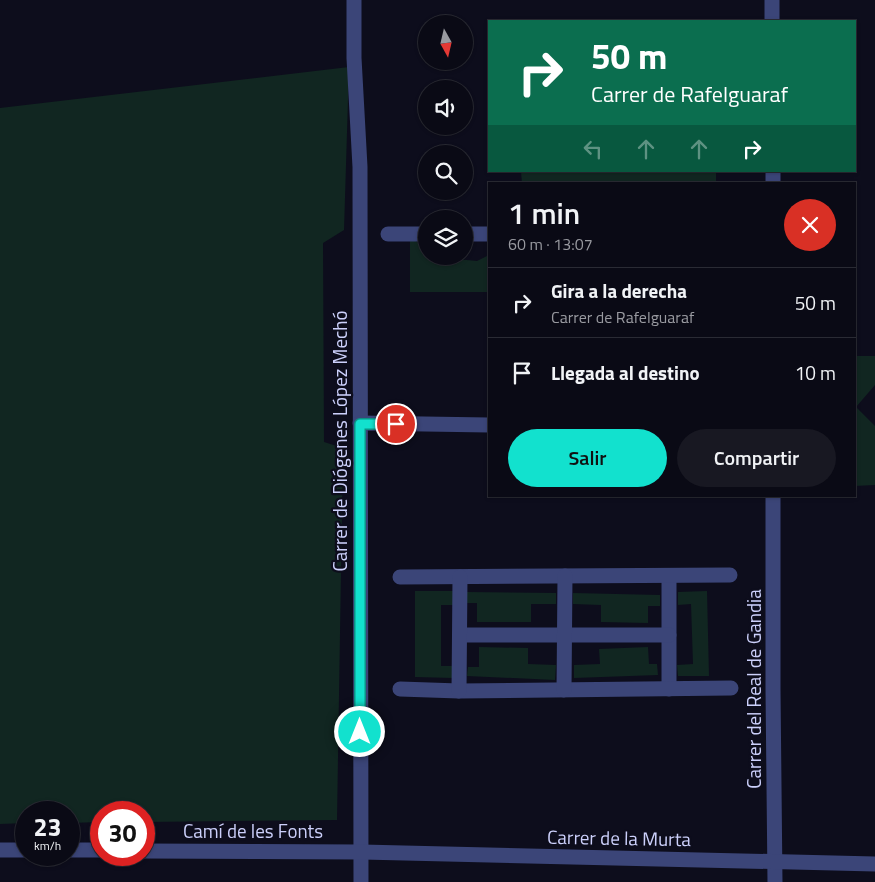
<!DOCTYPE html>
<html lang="es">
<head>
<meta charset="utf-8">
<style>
	:root { --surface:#0a0a15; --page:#181822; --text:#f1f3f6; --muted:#999aa0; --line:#2a2b34; --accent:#12e1ce }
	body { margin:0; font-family:"Titillium Web",sans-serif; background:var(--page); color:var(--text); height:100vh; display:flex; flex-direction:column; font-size:19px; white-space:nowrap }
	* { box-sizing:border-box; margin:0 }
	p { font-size:16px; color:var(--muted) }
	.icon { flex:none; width:28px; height:28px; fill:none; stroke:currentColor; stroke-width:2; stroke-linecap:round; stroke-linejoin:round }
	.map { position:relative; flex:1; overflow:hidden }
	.drawer { position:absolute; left:488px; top:182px; width:368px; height:315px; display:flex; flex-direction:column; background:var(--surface); border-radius:0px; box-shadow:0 1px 4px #0004,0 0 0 1px var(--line) }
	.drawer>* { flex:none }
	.hud { position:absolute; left:488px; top:20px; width:368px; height:152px; border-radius:0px; box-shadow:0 1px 4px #0004,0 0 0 1px var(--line); background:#0b6e4f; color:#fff; overflow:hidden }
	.needle { width:32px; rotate:172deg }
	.tools { position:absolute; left:418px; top:15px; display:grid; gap:10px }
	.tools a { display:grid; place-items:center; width:55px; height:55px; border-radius:50%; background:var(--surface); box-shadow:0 1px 4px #0004,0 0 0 1px var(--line); font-size:25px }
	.speed { position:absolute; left:15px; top:801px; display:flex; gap:10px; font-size:25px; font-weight:700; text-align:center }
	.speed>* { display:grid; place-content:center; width:65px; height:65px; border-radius:50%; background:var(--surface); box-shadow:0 1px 4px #0004,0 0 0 1px var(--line); line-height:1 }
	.speed small { font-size:12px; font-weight:400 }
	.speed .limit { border:8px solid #d22; background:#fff; color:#111 }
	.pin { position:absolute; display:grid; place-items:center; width:42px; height:42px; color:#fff; margin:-21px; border:2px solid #fff; border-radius:50%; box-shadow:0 1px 5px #0007 }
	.me { position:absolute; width:55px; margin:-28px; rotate:0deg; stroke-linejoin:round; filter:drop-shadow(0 0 4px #0008) }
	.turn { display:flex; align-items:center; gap:18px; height:105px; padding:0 20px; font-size:22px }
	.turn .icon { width:65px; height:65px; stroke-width:2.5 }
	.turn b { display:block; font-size:35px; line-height:42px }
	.lanes { display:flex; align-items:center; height:48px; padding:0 20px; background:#0003; justify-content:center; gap:25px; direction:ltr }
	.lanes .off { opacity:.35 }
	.round { display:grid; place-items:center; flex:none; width:52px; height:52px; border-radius:26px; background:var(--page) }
	.summary { display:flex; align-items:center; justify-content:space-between; height:85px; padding:0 20px }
	h1 { font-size:30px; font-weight:600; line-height:38px }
	.action { display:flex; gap:10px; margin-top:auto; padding:10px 20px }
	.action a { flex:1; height:58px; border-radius:30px; background:var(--accent); color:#111; font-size:20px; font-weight:600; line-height:58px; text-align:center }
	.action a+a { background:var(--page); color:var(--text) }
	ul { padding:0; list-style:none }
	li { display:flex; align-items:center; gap:15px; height:70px; padding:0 20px; border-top:1px solid var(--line) }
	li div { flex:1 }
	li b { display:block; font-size:19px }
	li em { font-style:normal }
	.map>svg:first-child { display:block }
</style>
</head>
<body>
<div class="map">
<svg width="875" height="882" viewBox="0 0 875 882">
	<rect width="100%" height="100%" fill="#0d0d1c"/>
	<!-- green -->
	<g fill="#112621">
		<polygon points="349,67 344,230 323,243 324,442 343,448 337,820 144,822 144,812 101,812 101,822 69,823 69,812 26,812 26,823 0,824 0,108"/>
		<polygon points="521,171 716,172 716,184 522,184"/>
		<polygon points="410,235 426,251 426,256 477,261 489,255 489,292 410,292"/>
		<polygon points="854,356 875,356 875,385 856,407 875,426 875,485 854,486"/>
		<polygon points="415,591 453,591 453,605 441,605 441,666 453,666 453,678 415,677"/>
		<polygon points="707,591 709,676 678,676 677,665 693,664 691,604 678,605 678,592"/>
		<polygon points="466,592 556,593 556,604 531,604 531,622 477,622 477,603 467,603"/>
		<polygon points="573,593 660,595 660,606 648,606 648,623 601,622 601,605 573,604"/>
		<polygon points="479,647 528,648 528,664 556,665 555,680 467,676 468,667 479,667"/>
		<polygon points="648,647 649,664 657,664 658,675 574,678 574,665 600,664 599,649"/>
	</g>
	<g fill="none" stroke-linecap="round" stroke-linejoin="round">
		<!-- minor -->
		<g stroke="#3b4578" stroke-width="15">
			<polyline points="354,0 354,58 360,167 361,882"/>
			<polyline points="772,21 772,0"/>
			<polyline points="773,171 773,184"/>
			<polyline points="388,234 426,234"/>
			<polyline points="464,234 489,234"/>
			<polyline points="360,423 489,425"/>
			<polyline points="773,496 773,689 775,882"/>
			<polyline points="669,576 669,689"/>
			<polyline points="400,577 730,575"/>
			<polyline points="460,635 669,635"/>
			<polyline points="400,689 459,691 731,688"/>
			<polyline points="564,690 565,576"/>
			<polyline points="459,691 460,577"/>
			<polyline points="0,850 26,850"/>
			<polyline points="69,850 101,850"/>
			<polyline points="144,851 362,852 875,864"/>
		</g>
	</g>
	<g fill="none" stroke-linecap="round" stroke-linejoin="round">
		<!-- route casing -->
		<g stroke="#0c9286" stroke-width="12">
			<polyline id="route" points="360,732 360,424 396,424"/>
		</g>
		<!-- route -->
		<use href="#route" stroke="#12e1ce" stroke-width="9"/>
	</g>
	<g text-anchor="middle" stroke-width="4.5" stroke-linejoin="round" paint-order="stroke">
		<!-- street labels -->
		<g font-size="19" fill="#ccd0fb" stroke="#0d0d1c">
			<text transform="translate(340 441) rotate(-90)" y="7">Carrer de Diógenes López Mechó</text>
			<text transform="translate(754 689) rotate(-90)" y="7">Carrer del Real de Gandia</text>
			<text x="253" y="838">Camí de les Fonts</text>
			<text transform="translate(619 838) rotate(1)" y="7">Carrer de la Murta</text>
		</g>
	</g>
</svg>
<div class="tools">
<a><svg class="needle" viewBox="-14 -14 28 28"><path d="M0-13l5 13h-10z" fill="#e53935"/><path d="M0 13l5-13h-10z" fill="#999aa0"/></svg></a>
<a><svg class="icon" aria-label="sound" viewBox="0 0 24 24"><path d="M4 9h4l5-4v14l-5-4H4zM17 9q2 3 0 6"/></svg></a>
<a><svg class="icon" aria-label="search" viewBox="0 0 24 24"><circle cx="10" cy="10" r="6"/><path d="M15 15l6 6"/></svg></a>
<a><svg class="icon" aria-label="layers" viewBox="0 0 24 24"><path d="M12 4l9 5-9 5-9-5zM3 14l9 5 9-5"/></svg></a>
</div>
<div class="speed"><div>23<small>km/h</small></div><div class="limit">30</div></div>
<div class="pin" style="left:396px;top:424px;background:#d93025"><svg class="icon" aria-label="arrive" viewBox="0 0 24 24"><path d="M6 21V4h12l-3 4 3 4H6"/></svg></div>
<svg class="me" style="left:360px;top:732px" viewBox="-20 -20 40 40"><circle r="17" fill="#12e1ce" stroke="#fff" stroke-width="3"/><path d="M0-11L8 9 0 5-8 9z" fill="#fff"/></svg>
<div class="hud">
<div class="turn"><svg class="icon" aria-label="right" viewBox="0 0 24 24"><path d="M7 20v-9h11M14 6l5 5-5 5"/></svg><div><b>50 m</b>Carrer de Rafelguaraf</div></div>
<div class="lanes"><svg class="icon off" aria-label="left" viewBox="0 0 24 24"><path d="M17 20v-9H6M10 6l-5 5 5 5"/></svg><svg class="icon off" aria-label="ahead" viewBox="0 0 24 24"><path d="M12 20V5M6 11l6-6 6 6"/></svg><svg class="icon off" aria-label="ahead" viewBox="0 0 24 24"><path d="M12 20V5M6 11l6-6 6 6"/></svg><svg class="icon" aria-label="right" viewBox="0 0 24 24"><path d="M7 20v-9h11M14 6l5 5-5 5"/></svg></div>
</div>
<section class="drawer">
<div class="summary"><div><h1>1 min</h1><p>60 m · 13:07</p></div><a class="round" style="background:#d93025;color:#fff"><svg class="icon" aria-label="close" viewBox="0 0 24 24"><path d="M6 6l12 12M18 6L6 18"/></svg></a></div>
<ul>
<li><svg class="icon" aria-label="right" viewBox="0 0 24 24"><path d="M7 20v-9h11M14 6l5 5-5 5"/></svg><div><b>Gira a la derecha</b><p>Carrer de Rafelguaraf</p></div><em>50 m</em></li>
<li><svg class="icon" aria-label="arrive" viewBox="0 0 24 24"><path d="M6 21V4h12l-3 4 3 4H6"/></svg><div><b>Llegada al destino</b></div><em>10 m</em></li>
</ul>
<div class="action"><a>Salir</a><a>Compartir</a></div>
</section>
</div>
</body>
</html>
